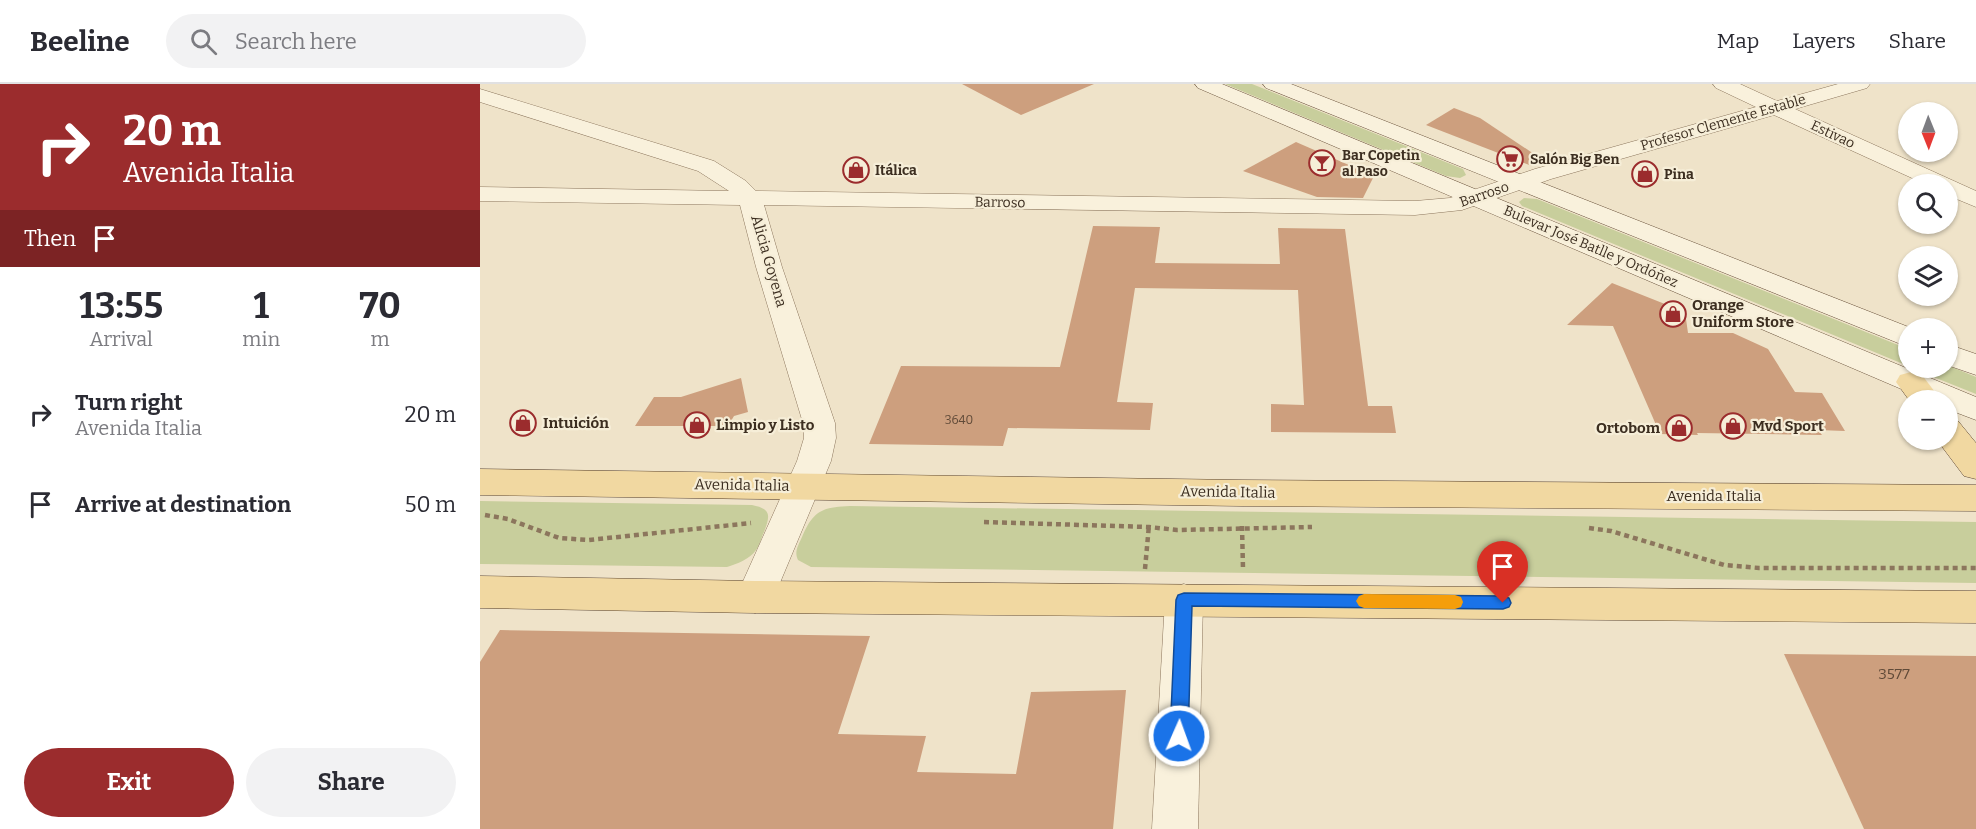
<!DOCTYPE html>
<html lang="en">
<head>
<meta charset="utf-8">
<style>
	:root { --surface:#fff; --page:#f2f2f3; --text:#2b2b33; --muted:#7c7c81; --line:#e1e1e2; --accent:#9b2c2d }
	body { margin:0; font-family:Bitter,serif; background:var(--page); color:var(--text); height:100vh; display:flex; flex-direction:column; font-size:22px; white-space:nowrap }
	* { box-sizing:border-box; margin:0 }
	p { font-size:20px; color:var(--muted) }
	.icon { flex:none; width:33px; height:33px; fill:none; stroke:currentColor; stroke-width:2; stroke-linecap:round; stroke-linejoin:round }
	.map { position:relative; flex:1; overflow:hidden }
	.sheet { display:flex; flex-direction:column; background:var(--surface); width:480px }
	.sheet>* { flex:none }
	.hud { background:#9b2c2d; color:#fff; overflow:hidden }
	.needle { width:39px; rotate:179deg }
	.controls { position:absolute; left:1418px; top:18px; display:grid; gap:12px }
	.controls a { display:grid; place-items:center; width:60px; height:60px; border-radius:50%; background:var(--surface); box-shadow:0 2px 4px #0004; font-size:30px }
	.pin { position:absolute; display:grid; place-items:center; width:51px; height:51px; color:#fff; margin:-62px -26px; border-radius:50% 50% 50% 0; rotate:-45deg; box-shadow:0 0 6px #0007 }
	.pin .icon { rotate:45deg }
	.me { position:absolute; width:66px; margin:-33px; rotate:2deg; stroke-linejoin:round; filter:drop-shadow(0 0 4px #0008) }
	.turn { display:flex; align-items:center; gap:21px; height:126px; padding:0 24px; font-size:27px }
	.turn .icon { width:78px; height:78px; stroke-width:2.5 }
	.turn b { display:block; font-size:42px; line-height:51px }
	.then { display:flex; align-items:center; height:57px; padding:0 24px; background:#0003; gap:12px; font-size:22px }
	.eta { display:flex; justify-content:space-evenly; align-items:center; height:102px; text-align:center }
	.eta b { font-size:36px; font-weight:700; line-height:42px }
	.button { display:flex; gap:12px; margin-top:auto; padding:12px 24px }
	.button a { flex:1; height:69px; border-radius:36px; background:var(--accent); color:#fff; font-size:24px; font-weight:700; line-height:69px; text-align:center }
	.button a+a { background:var(--page); color:var(--text) }
	ul { padding:0; list-style:none }
	li { display:flex; align-items:center; gap:18px; height:90px; padding:0 24px }
	li div { flex:1 }
	li b { display:block; font-size:22px }
	li em { font-style:normal }
	header { display:flex; align-items:center; gap:36px; box-sizing:border-box; height:84px; padding:0 30px; background:var(--surface); border-bottom:2px solid var(--line) }
	header strong { font-size:28px }
	nav { display:flex; gap:33px; margin-inline-start:auto; font-size:21px }
	.search { width:420px; height:54px; background:var(--page); display:flex; align-items:center; gap:15px; box-sizing:border-box; padding:0 21px; border-radius:33px; color:var(--muted); font-size:22px }
	main { display:flex; flex:1; min-height:0 }
	.map>svg:first-child { display:block }
</style>
</head>
<body>
<header>
<strong>Beeline</strong>
<div class="search"><svg class="icon" aria-label="search" viewBox="0 0 24 24"><circle cx="10" cy="10" r="6"/><path d="M15 15l6 6"/></svg>Search here</div>
<nav><a>Map</a><a>Layers</a><a>Share</a></nav>
</header>
<main>
<section class="sheet">
<div class="hud">
<div class="turn"><svg class="icon" aria-label="right" viewBox="0 0 24 24"><path d="M7 20v-9h11M14 6l5 5-5 5"/></svg><div><b>20 m</b>Avenida Italia</div></div>
<div class="then">Then<svg class="icon" aria-label="arrive" viewBox="0 0 24 24"><path d="M6 21V4h12l-3 4 3 4H6"/></svg></div>
</div>
<div class="eta">
<div><b>13:55</b><p>Arrival</p></div>
<div><b>1</b><p>min</p></div>
<div><b>70</b><p>m</p></div>
</div>
<ul>
<li><svg class="icon" aria-label="right" viewBox="0 0 24 24"><path d="M7 20v-9h11M14 6l5 5-5 5"/></svg><div><b>Turn right</b><p>Avenida Italia</p></div><em>20 m</em></li>
<li><svg class="icon" aria-label="arrive" viewBox="0 0 24 24"><path d="M6 21V4h12l-3 4 3 4H6"/></svg><div><b>Arrive at destination</b></div><em>50 m</em></li>
</ul>
<div class="button"><a>Exit</a><a>Share</a></div>
</section>
<div class="map">
<svg width="1496" height="745" viewBox="0 0 1496 745">
	<rect width="100%" height="100%" fill="#efe3c9"/>
	<!-- green -->
	<g fill="#c8ce9c">
		<polygon points="745,0 772,0 983,85 986,91 980,94 966,92"/>
		<polygon points="1044,114 1057,115 1428,265 1428,282 1042,122 1039,118"/>
		<polygon points="1467,281 1496,293 1496,310 1431,284 1467,284"/>
		<path d="M0,417l272,4c20,4 18,11 12,27 -3,6 -4,13 -8,18 -6,9 -19,14 -29,17l-247,-3z"/>
		<path d="M370,422l1126,16v61l-1165,-16 -13,-7c-4,-8 0,-14 4,-23 11,-26 20,-30 48,-31z"/>
	</g>
	<!-- building -->
	<g fill="#cd9f7e">
		<polygon points="482,0 614,0 541,31"/>
		<polygon points="974,24 1000,34 1057,72 1052,82 946,41"/>
		<polygon points="816,58 894,92 883,114 837,113 763,87"/>
		<polygon points="613,142 680,143 675,179 800,180 798,144 865,145 888,322 912,322 916,349 791,348 791,320 824,321 818,206 655,204 637,318 673,319 670,346 528,344 523,362 389,360 421,282 580,283"/>
		<polygon points="1132,199 1205,228 1208,249 1253,249 1288,265 1315,308 1342,309 1365,347 1338,346 1342,351 1217,349 1218,351 1180,350 1133,242 1087,241"/>
		<polygon points="261,294 268,328 254,332 248,342 155,342 174,313 201,313"/>
		<polygon points="20,546 390,552 358,650 446,652 437,688 536,690 551,608 646,606 633,745 0,745 0,578"/>
		<polygon points="1304,570 1496,572 1496,745 1384,745"/>
	</g>
	<g fill="none" stroke-linecap="round" stroke-linejoin="round">
		<!-- minor casing -->
		<g stroke="#8c765d" stroke-width="1">
			<g id="minor">
				<polygon points="1233,0 1260,0 1297,17 1358,0 1390,0 1387,4 1315,25 1496,107 1496,123 1467,111 1467,100 1445,100 1294,31 1071,95 982,126 935,131 284,121 302,183 355,339 356,354 351,377 294,513 288,524 275,529 262,524 256,513 317,377 324,354 323,339 276,183 260,121 0,117 0,103 249,107 218,87 0,18 0,5 234,77 266,97 276,107 935,117 970,114 1055,85 1276,23 1236,4"/>
				<polygon points="704,500 717,505 723,516 718,745 672,745 685,516 691,505"/>
			</g>
		</g>
		<!-- secondary casing -->
		<g stroke="#6e5740" stroke-width="1">
			<g id="secondary">
				<polygon points="715,0 742,0 1496,313 1496,336 1467,325 1467,316 1447,316 718,4"/>
				<polygon points="783,0 811,0 1431,244 1428,244 1428,263 786,4"/>
				<polygon points="1467,260 1496,270 1496,291 1467,281"/>
			</g>
		</g>
		<!-- primary casing -->
		<g stroke="#5a4431" stroke-width="1">
			<g id="primary">
				<polygon points="1431,288 1442,291 1461,316 1429,316 1416,298 1420,291"/>
				<polygon points="1467,334 1478,337 1496,359 1496,395 1484,392 1457,356 1467,356"/>
				<polygon points="0,385 761,396 1496,401 1496,427 761,422 0,411"/>
				<polygon points="0,492 275,497 1496,507 1496,539 275,529 0,524"/>
			</g>
		</g>
		<!-- path -->
		<g stroke="#8c765d" stroke-width="4.5" stroke-dasharray="5 4" stroke-linecap="butt">
			<polyline points="5,431 28,435 79,454 109,456 271,439"/>
			<polyline points="504,438 669,443 697,446 832,443"/>
			<polyline points="762,442 763,485"/>
			<polyline points="1109,444 1131,447 1244,481 1279,484 1496,484"/>
			<polyline points="665,485 669,441"/>
		</g>
		<!-- minor -->
		<use href="#minor" fill="#f9f1dc" fill-rule="evenodd"/>
		<!-- secondary -->
		<use href="#secondary" fill="#f9f1dc" fill-rule="evenodd"/>
		<!-- primary -->
		<use href="#primary" fill="#f1d8a1" fill-rule="evenodd"/>
	</g>
	<!-- route -->
	<polygon fill="#1a73e8" stroke="#114b97" stroke-width="1.5" points="704,509 1023,512 1029,514 1031,519 1029,523 1023,525 712,522 708,652 705,658 699,661 693,658 690,652 696,516 698,511"/>
	<!-- slow -->
	<polygon fill="#f59e0b" points="884,510 975,511 981,513 983,518 981,523 975,525 884,524 879,522 876,517 879,512"/>
	<!-- icons -->
	<defs>
		<g id="supermarket-ring" transform="scale(1.35)"><circle r="9.5" fill="#f6eed8" stroke="#9b2c2d" stroke-width="1.5"/><path d="M-6-5.5h2.5l.6 2H6L4.5 2H-2.5L-4.4-4H-6ZM-1.5 3.2a1.3 1.3 0 1 0 .1 0ZM3 3.2a1.3 1.3 0 1 0 .1 0Z" fill="#9b2c2d"/></g>
		<g id="bar-ring" transform="scale(1.35)"><circle r="9.5" fill="#f6eed8" stroke="#9b2c2d" stroke-width="1.5"/><path d="M-6-5H6L.8 .8V4.5H3.5V6h-7V4.5H-.8V.8Z" fill="#9b2c2d"/></g>
		<g id="shop-ring" transform="scale(1.35)"><circle r="9.5" fill="#f6eed8" stroke="#9b2c2d" stroke-width="1.5"/><path d="M-5-2.5h2.3a2.7 3.5 0 0 1 5.4 0H5L5.5 6h-11ZM-1.5-2.5h3a1.5 2.3 0 0 0-3 0Z" fill="#9b2c2d"/></g>
	</defs>
	<g fill-rule="evenodd">
		<use href="#supermarket-ring" x="1030" y="75"/>
		<use href="#bar-ring" x="842" y="79"/>
		<use href="#shop-ring" x="376" y="86"/>
		<use href="#shop-ring" x="1165" y="90"/>
		<use href="#shop-ring" x="1193" y="230"/>
		<use href="#shop-ring" x="43" y="339"/>
		<use href="#shop-ring" x="217" y="341"/>
		<use href="#shop-ring" x="1253" y="342"/>
		<use href="#shop-ring" x="1199" y="344"/>
	</g>
	<g text-anchor="middle" stroke-width="4.5" stroke-linejoin="round" paint-order="stroke">
		<!-- number labels -->
		<g font-size="12" fill="#604a38">
			<text x="479" y="340">3640</text>
		</g>
		<!-- far-street labels -->
		<g font-size="14" fill="#3c2e20" stroke="#f6eed8">
			<text transform="translate(1243 38) rotate(-16)" y="5">Profesor Clemente Estable</text>
			<text transform="translate(1353 50) rotate(25)" y="5">Estivao</text>
			<text transform="translate(1004 110) rotate(-19)" y="5">Barroso</text>
			<text transform="translate(520 118) rotate(1)" y="5">Barroso</text>
			<text transform="translate(1111 162) rotate(23)" y="5">Bulevar José Batlle y Ordóñez</text>
		</g>
		<!-- far-poi labels -->
		<g font-size="14" font-weight="bold" fill="#3c2e20" stroke="#f6eed8" text-anchor="start">
			<text x="862" y="76">Bar Copetin<tspan x="862" dy="16">al Paso</tspan></text>
			<text x="1050" y="80">Salón Big Ben</text>
			<text x="395" y="91">Itálica</text>
			<text x="1184" y="95">Pina</text>
		</g>
		<!-- street labels -->
		<g font-size="15" fill="#3c2e20" stroke="#f6eed8">
			<text transform="translate(289 177) rotate(74)" y="5">Alicia Goyena</text>
			<text transform="translate(262 401) rotate(1)" y="5">Avenida Italia</text>
			<text transform="translate(748 408) rotate(1)" y="5">Avenida Italia</text>
			<text x="1234" y="417">Avenida Italia</text>
		</g>
		<!-- poi labels -->
		<g font-size="15" font-weight="bold" fill="#3c2e20" stroke="#f6eed8" text-anchor="start">
			<text x="1212" y="226">Orange<tspan x="1212" dy="17">Uniform Store</tspan></text>
			<text x="63" y="344">Intuición</text>
			<text x="236" y="346">Limpio y Listo</text>
			<text x="1272" y="347">Mvd Sport</text>
			<text x="1180" y="349" text-anchor="end">Ortobom</text>
		</g>
		<!-- near-number labels -->
		<g font-size="15" fill="#604a38">
			<text x="1414" y="595">3577</text>
		</g>
	</g>
</svg>
<div class="controls">
<a><svg class="needle" viewBox="-14 -14 28 28"><path d="M0-13l5 13h-10z" fill="#e53935"/><path d="M0 13l5-13h-10z" fill="#7c7c81"/></svg></a>
<a><svg class="icon" aria-label="search" viewBox="0 0 24 24"><circle cx="10" cy="10" r="6"/><path d="M15 15l6 6"/></svg></a>
<a><svg class="icon" aria-label="layers" viewBox="0 0 24 24"><path d="M12 4l9 5-9 5-9-5zM3 14l9 5 9-5"/></svg></a>
<a>+</a>
<a>−</a>
</div>
<div class="pin" style="left:1023px;top:519px;background:#d93025"><svg class="icon" aria-label="arrive" viewBox="0 0 24 24"><path d="M6 21V4h12l-3 4 3 4H6"/></svg></div>
<svg class="me" style="left:699px;top:652px" viewBox="-20 -20 40 40"><circle r="17" fill="#1a73e8" stroke="#fff" stroke-width="3"/><path d="M0-11L8 9 0 5-8 9z" fill="#fff"/></svg>
</div>
</main>
</body>
</html>
